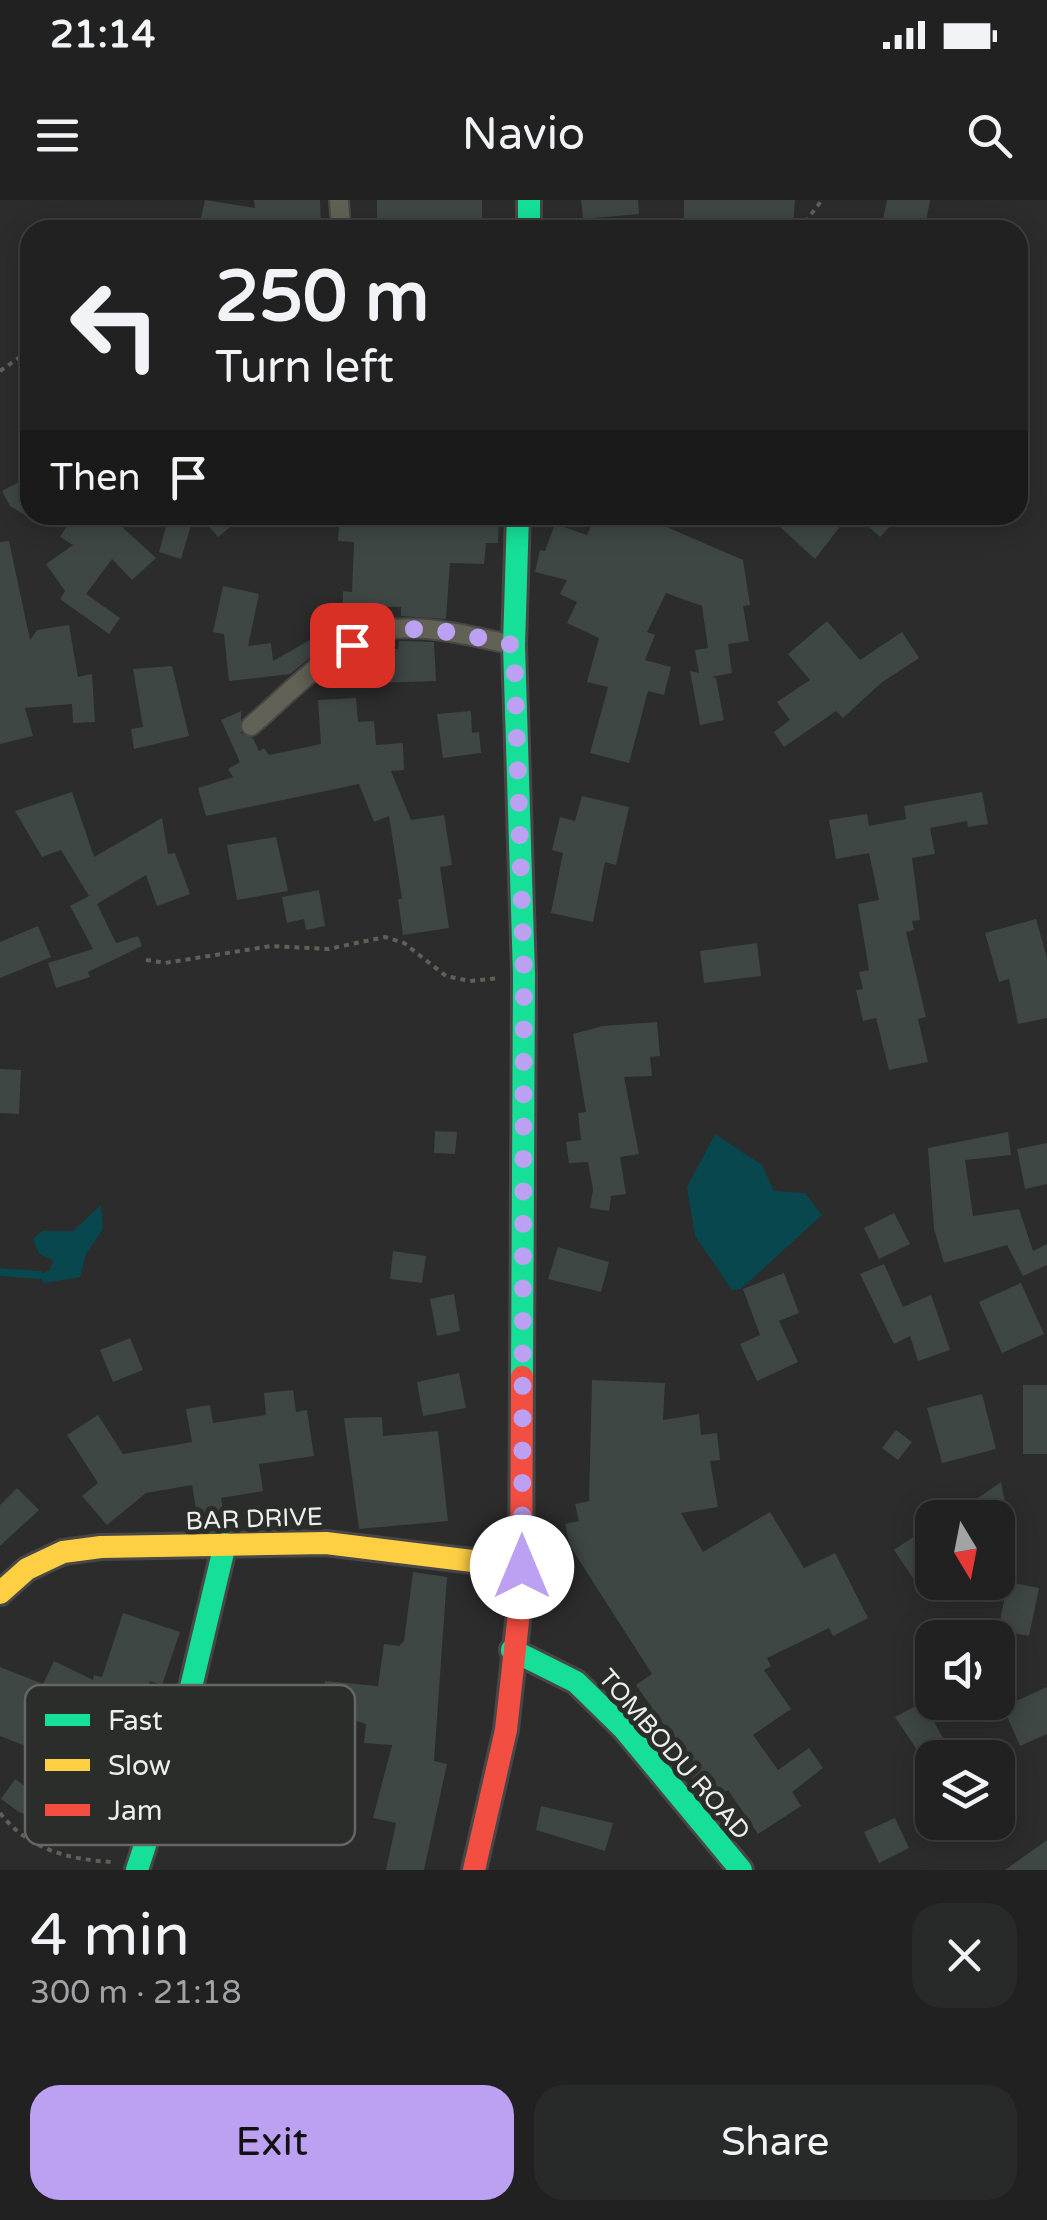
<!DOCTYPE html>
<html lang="en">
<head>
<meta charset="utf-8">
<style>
	:root { --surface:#202120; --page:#282929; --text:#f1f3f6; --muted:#a2a3a5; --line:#3d3e3e; --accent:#bca0f2 }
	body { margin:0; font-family:"Varela Round",sans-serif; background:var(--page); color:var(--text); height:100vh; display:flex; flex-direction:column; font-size:38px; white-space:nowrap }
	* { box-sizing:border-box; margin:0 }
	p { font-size:32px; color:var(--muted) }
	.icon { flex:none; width:55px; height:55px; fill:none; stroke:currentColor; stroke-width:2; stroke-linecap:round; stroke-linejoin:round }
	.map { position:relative; height:1670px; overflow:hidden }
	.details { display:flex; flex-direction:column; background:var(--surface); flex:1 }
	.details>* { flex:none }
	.top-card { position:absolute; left:20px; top:20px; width:1008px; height:305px; border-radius:30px; box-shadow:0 5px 25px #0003,0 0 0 2px var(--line); background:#202120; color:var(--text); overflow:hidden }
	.needle { width:65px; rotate:170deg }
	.controls { position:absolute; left:915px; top:1300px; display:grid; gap:20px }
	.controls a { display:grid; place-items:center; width:100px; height:100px; border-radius:20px; background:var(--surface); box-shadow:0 5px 25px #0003,0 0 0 2px var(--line); font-size:50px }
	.pin { position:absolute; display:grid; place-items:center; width:85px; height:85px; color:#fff; margin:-42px; border-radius:20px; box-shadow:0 5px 15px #0006 }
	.me { position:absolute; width:110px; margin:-55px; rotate:0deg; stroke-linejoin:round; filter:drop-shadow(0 0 8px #0008) }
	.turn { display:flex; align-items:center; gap:35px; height:210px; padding:0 30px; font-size:45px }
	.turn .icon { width:130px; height:130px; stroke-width:2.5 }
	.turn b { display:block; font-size:70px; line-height:85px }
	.then { display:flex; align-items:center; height:95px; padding:0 30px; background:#0003; gap:20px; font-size:38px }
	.round { display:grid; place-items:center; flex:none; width:105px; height:105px; border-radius:30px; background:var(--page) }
	.overview { display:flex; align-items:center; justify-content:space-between; height:170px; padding:0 30px }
	h1 { font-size:60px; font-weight:600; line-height:75px }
	.button { display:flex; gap:20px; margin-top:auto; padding:20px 30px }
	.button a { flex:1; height:115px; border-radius:30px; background:var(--accent); color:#111; font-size:40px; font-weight:600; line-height:115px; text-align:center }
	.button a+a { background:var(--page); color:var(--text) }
	.status { display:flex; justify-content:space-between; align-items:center; height:70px; padding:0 50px; background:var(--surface); direction:ltr }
	.status svg { height:28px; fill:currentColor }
	header { display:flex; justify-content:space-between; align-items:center; height:130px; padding:0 30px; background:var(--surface); font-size:45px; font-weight:600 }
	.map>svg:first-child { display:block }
</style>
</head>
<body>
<div class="status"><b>21:14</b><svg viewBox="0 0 49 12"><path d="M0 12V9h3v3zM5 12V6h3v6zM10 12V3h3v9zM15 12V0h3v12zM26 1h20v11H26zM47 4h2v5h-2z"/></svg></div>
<header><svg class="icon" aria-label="menu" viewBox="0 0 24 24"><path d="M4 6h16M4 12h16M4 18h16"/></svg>Navio<svg class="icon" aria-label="search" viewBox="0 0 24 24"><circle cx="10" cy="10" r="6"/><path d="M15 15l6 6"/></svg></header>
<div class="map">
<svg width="1047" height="1670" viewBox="0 0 1047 1670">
	<rect width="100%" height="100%" fill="#2b2c2b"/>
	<!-- water -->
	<g fill="#08474d">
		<polygon points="715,934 762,965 774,991 805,993 822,1015 741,1089 732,1090 695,1036 687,987"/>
		<polygon points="101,1005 103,1029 86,1054 80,1077 44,1083 39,1075 50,1070 53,1060 39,1054 33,1039 42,1031 73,1031"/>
	</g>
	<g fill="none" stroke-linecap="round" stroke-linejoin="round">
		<!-- stream -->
		<polyline stroke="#08474d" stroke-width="8" points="0,1072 39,1075"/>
	</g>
	<!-- building -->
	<g fill="#3e4744">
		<polygon points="205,0 255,8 254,0 320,0 321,26 289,30 199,26"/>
		<rect x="377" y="0" width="105" height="30"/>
		<polygon points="581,0 638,0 639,14 583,19"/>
		<polygon points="684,0 795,0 793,26 684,30"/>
		<polygon points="887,0 930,0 925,27 883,19"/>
		<polygon points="30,276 30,318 10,306 2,291"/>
		<polygon points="74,315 109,315 156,358 132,380 112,359 86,394 120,418 109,434 60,399 65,391 46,364 73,345 60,337"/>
		<polygon points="169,315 194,315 181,359 159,352"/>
		<polygon points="199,315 245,315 218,337"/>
		<polygon points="340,315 499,315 498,343 486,343 484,364 450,363 446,419 401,416 401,407 364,406 363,424 342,430 343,391 352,392 354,342 338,341"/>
		<polygon points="596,315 639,315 743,360 750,405 743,406 749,441 728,444 732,473 711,477 716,478 724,520 700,525 690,471 699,473 695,450 708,448 702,406 666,393 647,432 655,435 645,460 671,467 664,495 648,491 629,563 590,553 608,487 587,482 599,438 567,423 577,402 560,394 567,380 535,372 540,350 545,351 555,324 587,335"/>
		<polygon points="767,315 849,315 815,359"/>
		<polygon points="856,315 900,315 880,337"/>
		<polygon points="9,341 30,440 37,430 69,425 78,477 92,474 95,522 73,523 72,504 25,508 33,536 0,544 0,342"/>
		<polygon points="223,386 259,394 248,446 271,443 273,461 310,440 317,452 290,474 229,481 224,434 213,432"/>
		<polygon points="827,421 860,460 902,432 919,458 881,483 843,518 836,511 784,547 774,532 790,520 777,502 810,480 788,454"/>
		<polygon points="399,441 434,442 436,481 374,483 372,450 398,449"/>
		<polygon points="172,466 189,536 134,549 131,529 143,527 133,469"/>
		<polygon points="356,498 358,522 374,521 376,545 403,543 404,570 391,571 411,620 444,615 452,665 440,667 449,728 403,735 398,699 402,699 389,616 374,622 359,584 206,616 198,588 233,577 228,569 240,562 221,520 241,511 241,533 253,538 259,551 264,548 269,555 321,544 318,500"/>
		<polygon points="471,511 472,533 479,532 481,553 443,558 437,514"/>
		<polygon points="72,592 94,657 162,618 168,654 175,653 190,694 157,706 146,675 97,704 116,743 138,736 142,746 88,772 90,777 56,788 48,763 93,749 70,706 89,696 61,650 42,657 15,611"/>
		<polygon points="982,592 988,624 968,627 967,621 930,628 935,654 912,658 920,720 912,721 914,730 906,732 926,817 918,819 928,862 889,870 876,818 863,821 856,790 863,789 859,772 869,770 858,704 879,700 869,653 836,659 829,620 867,614 869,626 906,619 904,606"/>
		<polygon points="582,596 629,607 616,665 605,662 593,722 551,713 563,653 552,650 560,617 575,621"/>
		<polygon points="276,637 288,691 237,700 227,645"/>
		<polygon points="319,690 325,726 306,730 304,719 287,723 282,697"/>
		<polygon points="1036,719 1047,758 1047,818 1018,824 1009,779 999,782 985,733"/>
		<polygon points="38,726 51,757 0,778 0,742"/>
		<polygon points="757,743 761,776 704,783 700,751"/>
		<polygon points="657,822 660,856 650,857 652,876 624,877 639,954 620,957 626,994 611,996 609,1011 590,1008 593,989 588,962 569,963 566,942 581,940 578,913 586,912 573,834 603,826"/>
		<polygon points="0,869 21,870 19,914 0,913"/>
		<polygon points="435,931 457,932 455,954 434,953"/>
		<polygon points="1008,932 1011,955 965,960 973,1016 1019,1009 1033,1051 1047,1044 1047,1065 1023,1076 1007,1045 944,1063 934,1029 928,948"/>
		<polygon points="1047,943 1047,984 1025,989 1017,949"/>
		<polygon points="894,1013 910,1044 879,1059 864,1028"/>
		<polygon points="558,1047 609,1062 601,1092 548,1079"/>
		<polygon points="393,1051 426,1056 422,1083 390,1079"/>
		<polygon points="884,1064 903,1107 931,1095 950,1150 918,1161 910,1136 894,1144 860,1074"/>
		<polygon points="784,1073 799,1113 779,1121 798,1162 757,1181 740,1144 760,1135 743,1089"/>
		<polygon points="1021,1083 1044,1134 1002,1153 979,1102"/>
		<polygon points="454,1094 460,1131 437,1136 430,1099"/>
		<polygon points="130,1138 143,1170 113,1182 100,1150"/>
		<polygon points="459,1173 466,1208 423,1216 417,1182"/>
		<polygon points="592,1180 665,1183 663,1220 699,1214 701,1235 717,1233 720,1260 710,1261 718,1307 681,1313 703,1352 770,1312 804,1368 835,1353 868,1418 833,1436 829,1428 767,1458 771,1466 764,1470 791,1509 753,1535 778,1570 809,1548 823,1568 792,1592 801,1606 758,1634 728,1590 710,1603 674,1552 680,1548 636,1485 652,1474 570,1346 565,1324 579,1321 575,1304 589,1301"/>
		<rect x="1023" y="1185" width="24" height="69"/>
		<polygon points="293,1190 296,1212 307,1210 314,1256 259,1264 263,1291 221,1298 225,1323 199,1327 192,1285 146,1293 107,1325 82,1296 98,1283 67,1235 98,1215 123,1254 192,1242 186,1209 210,1205 213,1223 266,1215 264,1193"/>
		<polygon points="982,1194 996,1249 942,1263 927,1208"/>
		<polygon points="382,1217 383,1236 438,1231 448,1321 359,1329 344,1218"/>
		<polygon points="896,1230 912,1242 898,1260 882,1248"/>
		<polygon points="1001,1282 1008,1318 949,1318"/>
		<polygon points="17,1288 39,1310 0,1346 0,1305"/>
		<polygon points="932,1324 932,1369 915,1381 894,1350"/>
		<polygon points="413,1372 447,1377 434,1561 447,1564 424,1670 386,1670 396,1623 373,1618 392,1545 364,1543 366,1524 360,1522 322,1517 325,1481 378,1486 384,1444 399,1446 404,1441"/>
		<polygon points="1008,1382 1039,1388 1029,1436 998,1430"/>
		<polygon points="123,1413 180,1432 162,1485 150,1481 121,1551 127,1553 112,1591 119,1593 100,1642 19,1612 1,1599 15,1579 59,1610 97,1508 49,1555 0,1536 0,1467 43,1484 54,1461 93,1480 94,1475 102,1477"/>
		<polygon points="1047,1487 1047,1534 1020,1546 1003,1507"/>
		<polygon points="923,1502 944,1540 919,1553 895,1517"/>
		<polygon points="541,1606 613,1623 605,1651 536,1630"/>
		<polygon points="895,1618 909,1648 879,1663 864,1632"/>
		<polygon points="1047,1640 1047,1670 1005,1670"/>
	</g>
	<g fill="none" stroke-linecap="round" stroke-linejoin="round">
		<!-- street casing -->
		<g stroke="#464746" stroke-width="22">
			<g id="street">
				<polyline points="339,0 341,30"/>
				<path d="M251,526c36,-31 73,-71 117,-91 39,-17 106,2 146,10"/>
			</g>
		</g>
		<!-- fast casing -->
		<g stroke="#464746" stroke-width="28">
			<g id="fast">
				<polyline points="529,0 529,30"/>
				<polyline points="518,315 514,445 524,775 522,1177"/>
				<polyline points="512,1450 576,1482 624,1529 741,1670"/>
				<polyline points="137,1670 177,1546 225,1344"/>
			</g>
		</g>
		<!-- slow casing -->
		<g stroke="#464746" stroke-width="28">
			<polyline id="slow" points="0,1393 27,1369 63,1352 101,1347 326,1343 521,1367"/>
		</g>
		<!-- jam casing -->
		<g stroke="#464746" stroke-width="28">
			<polyline id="jam" points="474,1670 506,1530 521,1394 522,1177"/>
		</g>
		<!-- path -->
		<g stroke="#606058" stroke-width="4" stroke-dasharray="5 5" stroke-linecap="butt">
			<polyline points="799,30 822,0"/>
			<polyline points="0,171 30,150"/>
			<polyline points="146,760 165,763 271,746 328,749 385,737 404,743 446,776 470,781 499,778"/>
			<path d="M0,1613c28,36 69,47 113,49"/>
		</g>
		<!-- street -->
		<use href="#street" stroke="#616155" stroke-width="18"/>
		<!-- fast -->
		<use href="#fast" stroke="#16e098" stroke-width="22"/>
		<!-- slow -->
		<use href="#slow" stroke="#ffcf43" stroke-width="22"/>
		<!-- jam -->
		<use href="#jam" stroke="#f24e42" stroke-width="22"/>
	</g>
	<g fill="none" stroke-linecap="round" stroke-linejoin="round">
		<!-- route -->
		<path stroke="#bca0f2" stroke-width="18" stroke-dasharray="0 32.4" d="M352,445c48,-30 111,-10 162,0l10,330 -2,592"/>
	</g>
	<g text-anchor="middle" stroke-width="10" stroke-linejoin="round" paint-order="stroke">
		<!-- street labels -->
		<g font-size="25" fill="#edeeed" stroke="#2b2d2a">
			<text transform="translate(254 1318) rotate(-2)" y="9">BAR DRIVE</text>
			<text transform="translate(675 1554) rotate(49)" y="9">TOMBODU ROAD</text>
		</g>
	</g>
	<!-- legend -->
	<rect x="25" y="1485" width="330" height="160" rx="15" fill="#2b2d2a" stroke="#656764" stroke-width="2.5"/>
	<rect x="45" y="1514" width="45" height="12" fill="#16e098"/>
	<rect x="45" y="1559" width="45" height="12" fill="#ffcf43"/>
	<rect x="45" y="1604" width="45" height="12" fill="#f24e42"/>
	<g font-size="28" fill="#edeeed">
		<text x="108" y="1530">Fast</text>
		<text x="108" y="1575">Slow</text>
		<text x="108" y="1620">Jam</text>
	</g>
</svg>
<div class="controls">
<a><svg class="needle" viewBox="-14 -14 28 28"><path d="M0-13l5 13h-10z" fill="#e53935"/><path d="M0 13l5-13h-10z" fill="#a2a3a5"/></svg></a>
<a><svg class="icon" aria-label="sound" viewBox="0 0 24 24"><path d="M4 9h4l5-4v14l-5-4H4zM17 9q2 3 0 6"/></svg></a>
<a><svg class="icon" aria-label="layers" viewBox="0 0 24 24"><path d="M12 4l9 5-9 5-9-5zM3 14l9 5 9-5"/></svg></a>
</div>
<div class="pin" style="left:352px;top:445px;background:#d93025"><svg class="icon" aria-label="arrive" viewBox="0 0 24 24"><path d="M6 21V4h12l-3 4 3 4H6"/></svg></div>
<svg class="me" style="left:522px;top:1367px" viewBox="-20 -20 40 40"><circle r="19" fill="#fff"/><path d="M0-13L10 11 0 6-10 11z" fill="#bca0f2"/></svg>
<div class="top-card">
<div class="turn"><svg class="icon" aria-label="left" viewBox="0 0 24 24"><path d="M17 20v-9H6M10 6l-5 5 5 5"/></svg><div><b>250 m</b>Turn left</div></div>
<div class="then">Then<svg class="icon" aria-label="arrive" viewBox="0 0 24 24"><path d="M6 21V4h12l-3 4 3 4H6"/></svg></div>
</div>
</div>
<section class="details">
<div class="overview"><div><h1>4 min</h1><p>300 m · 21:18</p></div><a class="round"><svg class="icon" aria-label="close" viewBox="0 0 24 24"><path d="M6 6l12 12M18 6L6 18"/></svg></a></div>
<div class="button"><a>Exit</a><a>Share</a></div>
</section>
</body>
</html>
